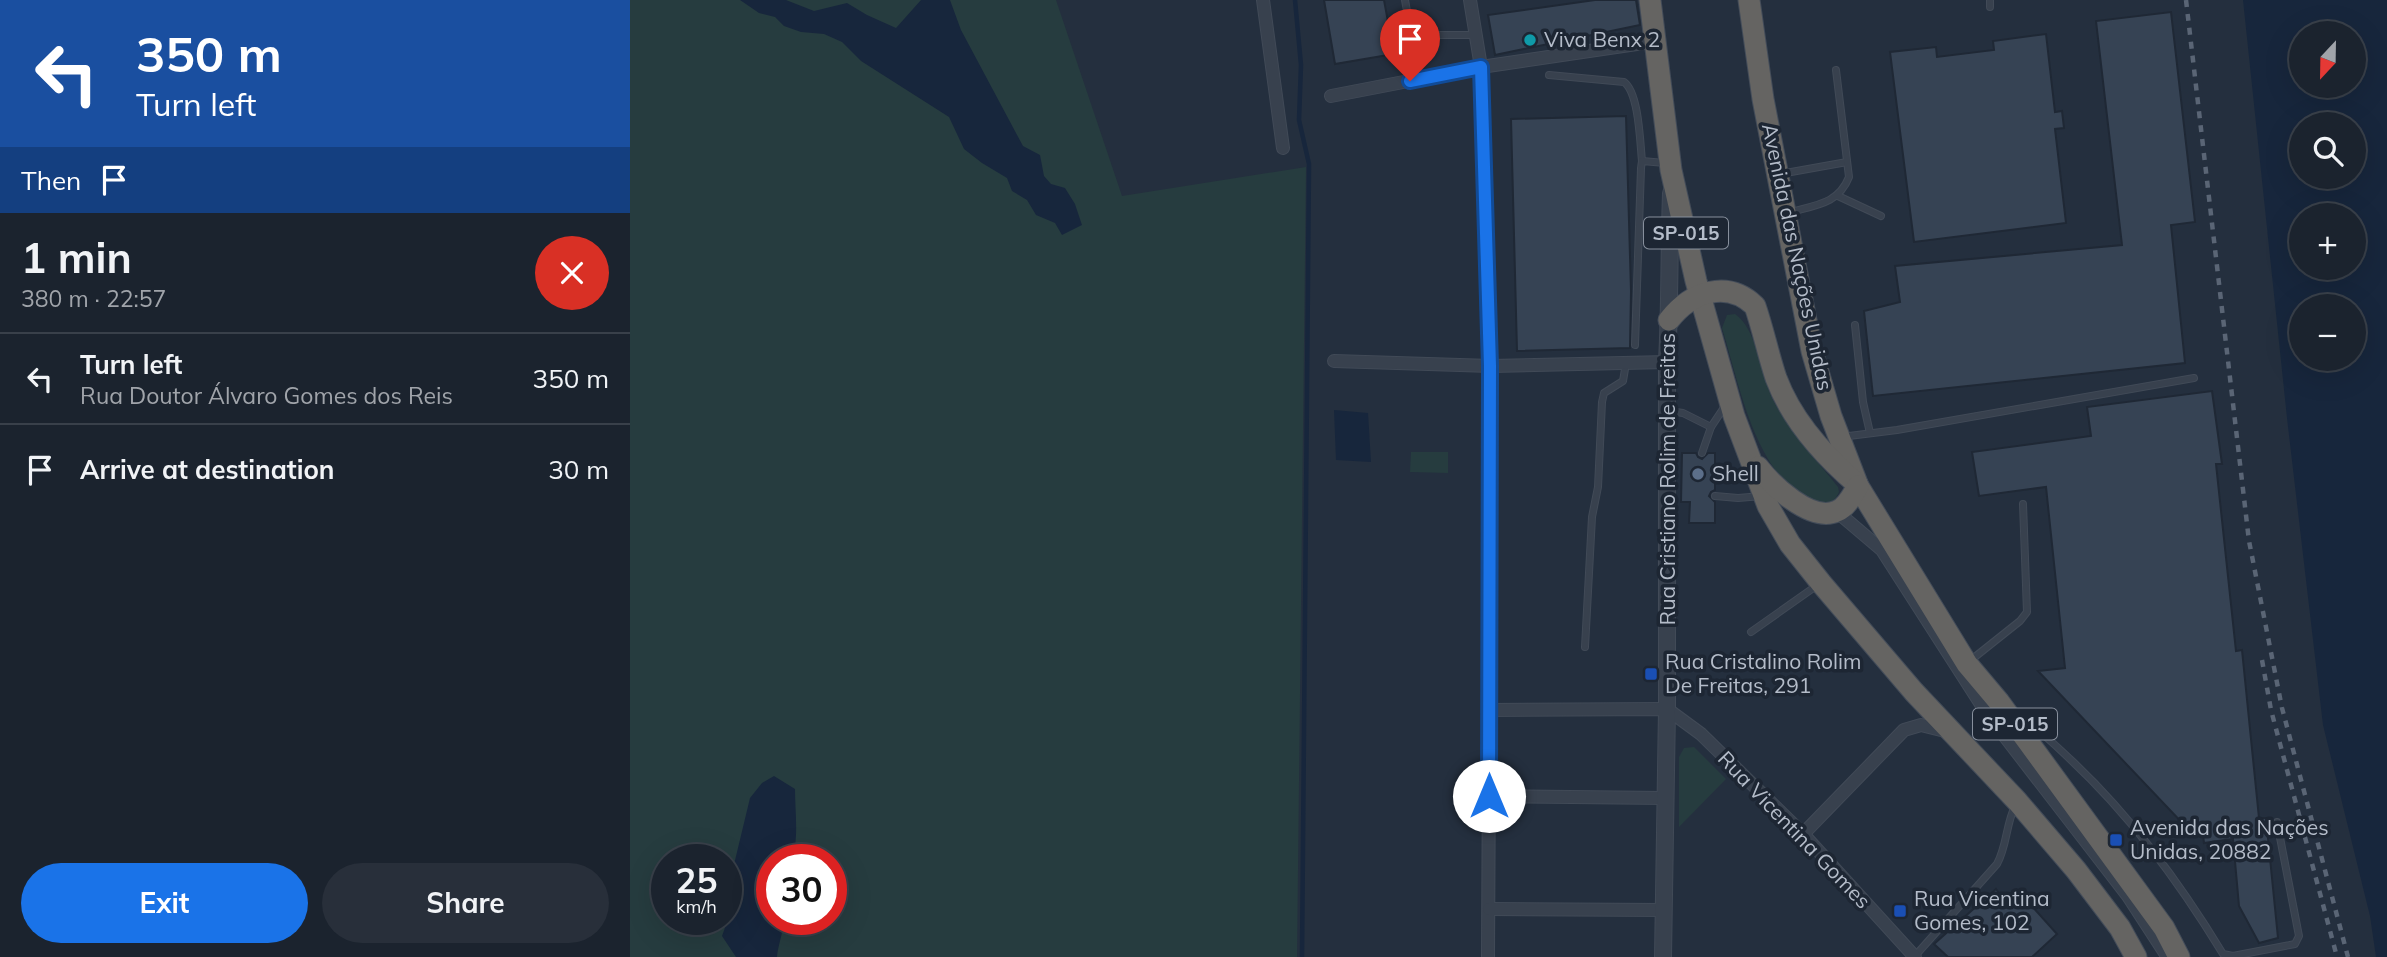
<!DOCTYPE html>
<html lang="en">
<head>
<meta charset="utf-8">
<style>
	:root { --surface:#1b232e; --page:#282f3a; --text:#f1f3f6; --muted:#a0a4aa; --line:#39404a; --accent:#1a73e8 }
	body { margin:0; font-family:Mulish,sans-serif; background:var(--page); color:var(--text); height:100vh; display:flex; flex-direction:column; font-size:26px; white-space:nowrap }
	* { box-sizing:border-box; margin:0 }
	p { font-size:23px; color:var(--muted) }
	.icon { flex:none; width:38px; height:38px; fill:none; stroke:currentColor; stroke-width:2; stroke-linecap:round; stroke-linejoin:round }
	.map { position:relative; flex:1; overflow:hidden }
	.drawer { display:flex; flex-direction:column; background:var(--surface); width:630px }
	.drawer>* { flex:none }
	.top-card { background:#1a4fa0; color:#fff; overflow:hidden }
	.needle { width:46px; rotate:202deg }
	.controls { position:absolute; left:1659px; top:21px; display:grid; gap:14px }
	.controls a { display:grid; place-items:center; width:77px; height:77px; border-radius:50%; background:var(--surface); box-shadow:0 7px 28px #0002,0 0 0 2px var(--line); font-size:35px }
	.speed { position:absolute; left:21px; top:844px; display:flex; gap:14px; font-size:35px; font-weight:700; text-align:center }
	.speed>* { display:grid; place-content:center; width:91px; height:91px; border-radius:50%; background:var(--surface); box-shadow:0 7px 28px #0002,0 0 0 2px var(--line); line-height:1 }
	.speed small { font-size:18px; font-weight:400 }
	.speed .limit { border:10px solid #d22; background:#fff; color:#111 }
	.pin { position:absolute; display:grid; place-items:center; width:60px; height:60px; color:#fff; margin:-72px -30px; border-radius:50% 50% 50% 0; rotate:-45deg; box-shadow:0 0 7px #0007 }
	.pin .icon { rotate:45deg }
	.me { position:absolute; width:77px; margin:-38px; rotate:0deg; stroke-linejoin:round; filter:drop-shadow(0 0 5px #0008) }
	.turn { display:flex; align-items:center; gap:24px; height:147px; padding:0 21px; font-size:32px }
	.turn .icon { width:91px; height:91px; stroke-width:2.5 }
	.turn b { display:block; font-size:49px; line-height:60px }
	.then { display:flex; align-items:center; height:66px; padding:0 21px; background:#0003; gap:14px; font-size:26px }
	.round { display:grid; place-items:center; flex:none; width:74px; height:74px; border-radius:37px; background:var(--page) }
	.summary { display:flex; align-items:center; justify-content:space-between; height:119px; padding:0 21px }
	h1 { font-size:42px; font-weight:700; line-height:52px }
	.primary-button { display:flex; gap:14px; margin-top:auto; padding:14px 21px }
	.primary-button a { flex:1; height:80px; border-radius:42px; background:var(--accent); color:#fff; font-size:28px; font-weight:700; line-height:80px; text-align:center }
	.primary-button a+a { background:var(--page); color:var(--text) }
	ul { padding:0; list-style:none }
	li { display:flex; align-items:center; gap:21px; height:91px; padding:0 21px; border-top:2px solid var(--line) }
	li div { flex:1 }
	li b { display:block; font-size:26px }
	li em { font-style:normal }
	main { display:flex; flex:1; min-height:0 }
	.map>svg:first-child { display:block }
</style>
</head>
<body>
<main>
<section class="drawer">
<div class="top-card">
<div class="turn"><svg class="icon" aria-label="left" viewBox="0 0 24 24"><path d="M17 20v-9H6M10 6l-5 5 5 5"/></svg><div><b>350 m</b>Turn left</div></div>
<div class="then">Then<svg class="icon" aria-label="arrive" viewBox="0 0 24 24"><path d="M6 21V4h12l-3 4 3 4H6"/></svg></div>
</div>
<div class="summary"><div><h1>1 min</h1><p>380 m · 22:57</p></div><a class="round" style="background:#d93025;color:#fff"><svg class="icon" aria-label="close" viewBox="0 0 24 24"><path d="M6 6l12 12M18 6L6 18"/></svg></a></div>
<ul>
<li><svg class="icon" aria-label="left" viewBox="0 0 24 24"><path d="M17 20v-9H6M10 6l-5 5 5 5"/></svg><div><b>Turn left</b><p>Rua Doutor Álvaro Gomes dos Reis</p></div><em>350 m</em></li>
<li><svg class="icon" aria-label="arrive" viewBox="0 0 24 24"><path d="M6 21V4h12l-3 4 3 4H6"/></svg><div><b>Arrive at destination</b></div><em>30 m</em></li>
</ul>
<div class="primary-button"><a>Exit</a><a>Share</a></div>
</section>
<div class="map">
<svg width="1757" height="957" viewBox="0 0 1757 957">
	<rect width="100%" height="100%" fill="#242f3e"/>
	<!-- green -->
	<g fill="#263c3f" fill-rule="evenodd">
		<path d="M0,0h426l66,196 184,-29 -9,790h-667zM37,859h59v60h-59zM142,859h59v60h-59z"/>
		<path d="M1105,314c21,14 25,55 35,79 13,32 46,66 68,94l1,5c-5,12 -14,14 -26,9 -58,-23 -74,-119 -91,-173l5,-13z"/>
		<polygon points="781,452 818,452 818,473 780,472"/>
		<polygon points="1064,747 1096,779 1049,827 1049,757 1054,748"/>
	</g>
	<!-- water -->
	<g fill="#17263c" fill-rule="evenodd">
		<polygon points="110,0 156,0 184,11 217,3 237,15 266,28 291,0 320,0 331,30 393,146 410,155 414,176 421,184 435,188 445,204 452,225 432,235 425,223 406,215 397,200 382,191 377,178 352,163 334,149 319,117 231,61 212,42 194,34 171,32 154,26 145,17 129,13"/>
		<path d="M1613,0h144v957h-11l-6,-41 -47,-191 -36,-307zM1671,33h53v53h-53zM1671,124h53v53h-53zM1671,215h53v53h-53zM1671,306h53v53h-53z"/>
		<polygon points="704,410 738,413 741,462 706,460"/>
		<path d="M144,776l21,13c0,23 4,50 -3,70h-20v60h11c1,13 -5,25 -6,38h-41l-14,-21 13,-36 -4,-23 19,-79 12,-15z"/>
	</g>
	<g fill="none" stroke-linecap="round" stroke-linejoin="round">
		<!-- stream -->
		<polyline stroke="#17263c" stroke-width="4.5" points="665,0 671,65 669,120 679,164 672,957"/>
	</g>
	<!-- building -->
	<g fill="#364354" stroke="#1f2835" stroke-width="2">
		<polygon points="694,0 754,0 764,54 705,64"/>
		<polygon points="965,0 1006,0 1010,25 865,55 858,15"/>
		<polygon points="1541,12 1565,222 1541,225 1555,363 1243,396 1234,311 1270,302 1265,266 1492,245 1466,21"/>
		<polygon points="1416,34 1425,112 1432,111 1434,128 1425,129 1436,223 1284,242 1260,52 1306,47 1307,57 1364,50 1363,41"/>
		<polygon points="996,116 1001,291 1000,348 887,351 881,119"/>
		<polygon points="1582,391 1592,464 1586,464 1606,651 1612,650 1629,818 1636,818 1648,938 1629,943 1609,906 1603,839 1574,843 1572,826 1557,828 1408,671 1435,668 1416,487 1349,496 1342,452 1461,436 1457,407"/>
		<polygon points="1052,453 1066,453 1068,457 1072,459 1078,453 1085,453 1085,490 1081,492 1079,496 1085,502 1085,523 1059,523 1060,502 1051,502"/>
		<polygon points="1366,889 1380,908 1392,895 1427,934 1402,957 1318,957 1304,944"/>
	</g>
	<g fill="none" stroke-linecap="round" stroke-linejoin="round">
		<!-- service casing -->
		<g stroke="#414a57" stroke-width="8">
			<g id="service">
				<polyline points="775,0 780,28 790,35 846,35"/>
				<polyline points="1360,0 1360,7"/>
				<path d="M919,75l75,7c15,11 16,60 18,79"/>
				<polyline points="1150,174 1217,162"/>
				<polyline points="1208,196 1251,216"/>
				<path d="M1157,213c27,-8 51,-8 62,-36l-13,-107"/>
				<polyline points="1225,325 1233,402 1240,433"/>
				<polyline points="1005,345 1011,168 1012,161 1035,163"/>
				<polyline points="1039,411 1053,413 1081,427"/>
				<polyline points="1211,437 1267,430 1564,378"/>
				<polyline points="1072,453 1081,427 1095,406"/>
				<polyline points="1085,496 1108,498 1132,496"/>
				<polyline points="1121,632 1189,584"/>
				<polyline points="955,647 962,517 968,487 972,402 974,393 993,381 996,363"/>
				<polyline points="1341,660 1390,621 1397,612 1393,504"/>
				<path d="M1388,715c20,13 36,29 53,45 61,57 109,123 152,194l10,2 62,-12 4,-8 -22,-114"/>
				<path d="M1285,956l82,-92c10,-18 9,-40 18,-58"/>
			</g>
		</g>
		<!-- minor casing -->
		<g stroke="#414a57" stroke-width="14">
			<g id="minor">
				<polyline points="633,0 653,148"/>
				<polyline points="840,0 851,67 861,366 858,957"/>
				<polyline points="701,96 851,67 1027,41"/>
				<polyline points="704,361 861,366 1037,362"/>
				<polyline points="1206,511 1252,550 1356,712 1498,896 1537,956"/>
				<polyline points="859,710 1037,709 1071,734 1173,834 1285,957"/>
				<polyline points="859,796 1035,798"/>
				<polyline points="1173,834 1274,730 1291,725 1319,732"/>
				<polyline points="859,909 1034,910"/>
			</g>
		</g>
		<!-- tertiary casing -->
		<g stroke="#414a57" stroke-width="18">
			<path id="tertiary" d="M1033,957l4,-248v-347c3,-56 2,-113 4,-169"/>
		</g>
		<!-- trunk casing -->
		<g stroke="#434c59" stroke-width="23">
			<g id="trunk">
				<polyline points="1020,0 1041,170 1066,281 1104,416 1138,506 1160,544 1191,583 1284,692 1387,801 1446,870 1490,928 1506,957"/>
				<polyline points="1119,0 1133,99 1182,351 1201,416 1228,486 1337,664 1369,702 1534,928 1549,957"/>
				<path d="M1039,320c22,-28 58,-41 86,-14 8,23 13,48 21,72 16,43 47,77 81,106"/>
				<path d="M1128,467c14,18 53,56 79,44 10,-4 16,-17 21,-25"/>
			</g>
		</g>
		<!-- service -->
		<use href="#service" stroke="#38414e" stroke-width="6"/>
		<!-- minor -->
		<use href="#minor" stroke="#38414e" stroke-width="12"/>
		<!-- tertiary -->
		<use href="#tertiary" stroke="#38414e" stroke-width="16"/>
		<!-- trunk -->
		<use href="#trunk" stroke="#656462" stroke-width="21"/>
		<!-- rail -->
		<g stroke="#5a6575" stroke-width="4.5" stroke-dasharray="7 7" stroke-linecap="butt">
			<polyline points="1556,0 1619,541 1652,708 1718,957"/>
			<polyline points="1632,660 1641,710 1707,957"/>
		</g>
	</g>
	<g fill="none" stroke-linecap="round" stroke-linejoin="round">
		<!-- route casing -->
		<g stroke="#114b97" stroke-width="18">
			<polyline id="route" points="780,81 851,67 860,366 859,796"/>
		</g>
		<!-- route -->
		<use href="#route" stroke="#1a73e8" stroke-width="12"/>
	</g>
	<!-- markers -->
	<circle fill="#0f9aa8" stroke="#1d2633" stroke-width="2.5" cx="900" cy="40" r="7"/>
	<circle fill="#5c6f8a" stroke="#1d2633" stroke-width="2.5" cx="1068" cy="474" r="7"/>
	<g fill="#1a4fb4" stroke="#1d2633" stroke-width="2.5">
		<rect x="1014" y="667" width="14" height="14" rx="3.5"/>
		<rect x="1479" y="833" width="14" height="14" rx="3.5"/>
		<rect x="1263" y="904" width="14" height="14" rx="3.5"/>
	</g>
	<g text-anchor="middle" stroke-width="7" stroke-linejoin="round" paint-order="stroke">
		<!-- shield labels -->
		<g fill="#1d2633" stroke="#878f9c" stroke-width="2">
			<rect x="1014" y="217.5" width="84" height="31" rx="5"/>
			<rect x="1343" y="708.5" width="84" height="31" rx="5"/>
		</g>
		<g font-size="19" font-weight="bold" fill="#b4bcc9">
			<text x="1056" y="240">SP-015</text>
			<text x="1385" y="731">SP-015</text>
		</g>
		<!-- poi labels -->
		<g font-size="21" fill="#b4bcc9" stroke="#1d2633" text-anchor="start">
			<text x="914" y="47">Viva Benx 2</text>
			<text x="1082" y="481">Shell</text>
			<text x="1035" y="669">Rua Cristalino Rolim<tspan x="1035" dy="24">De Freitas, 291</tspan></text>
			<text x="1500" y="835">Avenida das Nações<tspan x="1500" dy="24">Unidas, 20882</tspan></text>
			<text x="1284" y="906">Rua Vicentina<tspan x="1284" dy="24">Gomes, 102</tspan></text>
		</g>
		<!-- street labels -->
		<g font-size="21" fill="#b4bcc9" stroke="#1d2633">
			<text transform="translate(1167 257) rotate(78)" y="7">Avenida das Nações Unidas</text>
			<text transform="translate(1038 479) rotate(-90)" y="7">Rua Cristiano Rolim de Freitas</text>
			<text transform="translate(1164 830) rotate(46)" y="7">Rua Vicentina Gomes</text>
		</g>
	</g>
</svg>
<div class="controls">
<a><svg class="needle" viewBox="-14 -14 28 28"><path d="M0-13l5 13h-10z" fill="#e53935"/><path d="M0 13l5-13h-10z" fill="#a0a4aa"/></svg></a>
<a><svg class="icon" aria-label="search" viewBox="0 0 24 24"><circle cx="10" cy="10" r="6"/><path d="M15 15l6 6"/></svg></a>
<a>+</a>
<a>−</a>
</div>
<div class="speed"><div>25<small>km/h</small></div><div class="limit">30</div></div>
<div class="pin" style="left:780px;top:81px;background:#d93025"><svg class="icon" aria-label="arrive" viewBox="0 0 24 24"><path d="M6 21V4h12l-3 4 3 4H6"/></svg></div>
<svg class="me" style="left:859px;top:796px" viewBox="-20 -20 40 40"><circle r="19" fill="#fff"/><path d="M0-13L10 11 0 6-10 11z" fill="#1a73e8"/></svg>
</div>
</main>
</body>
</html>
